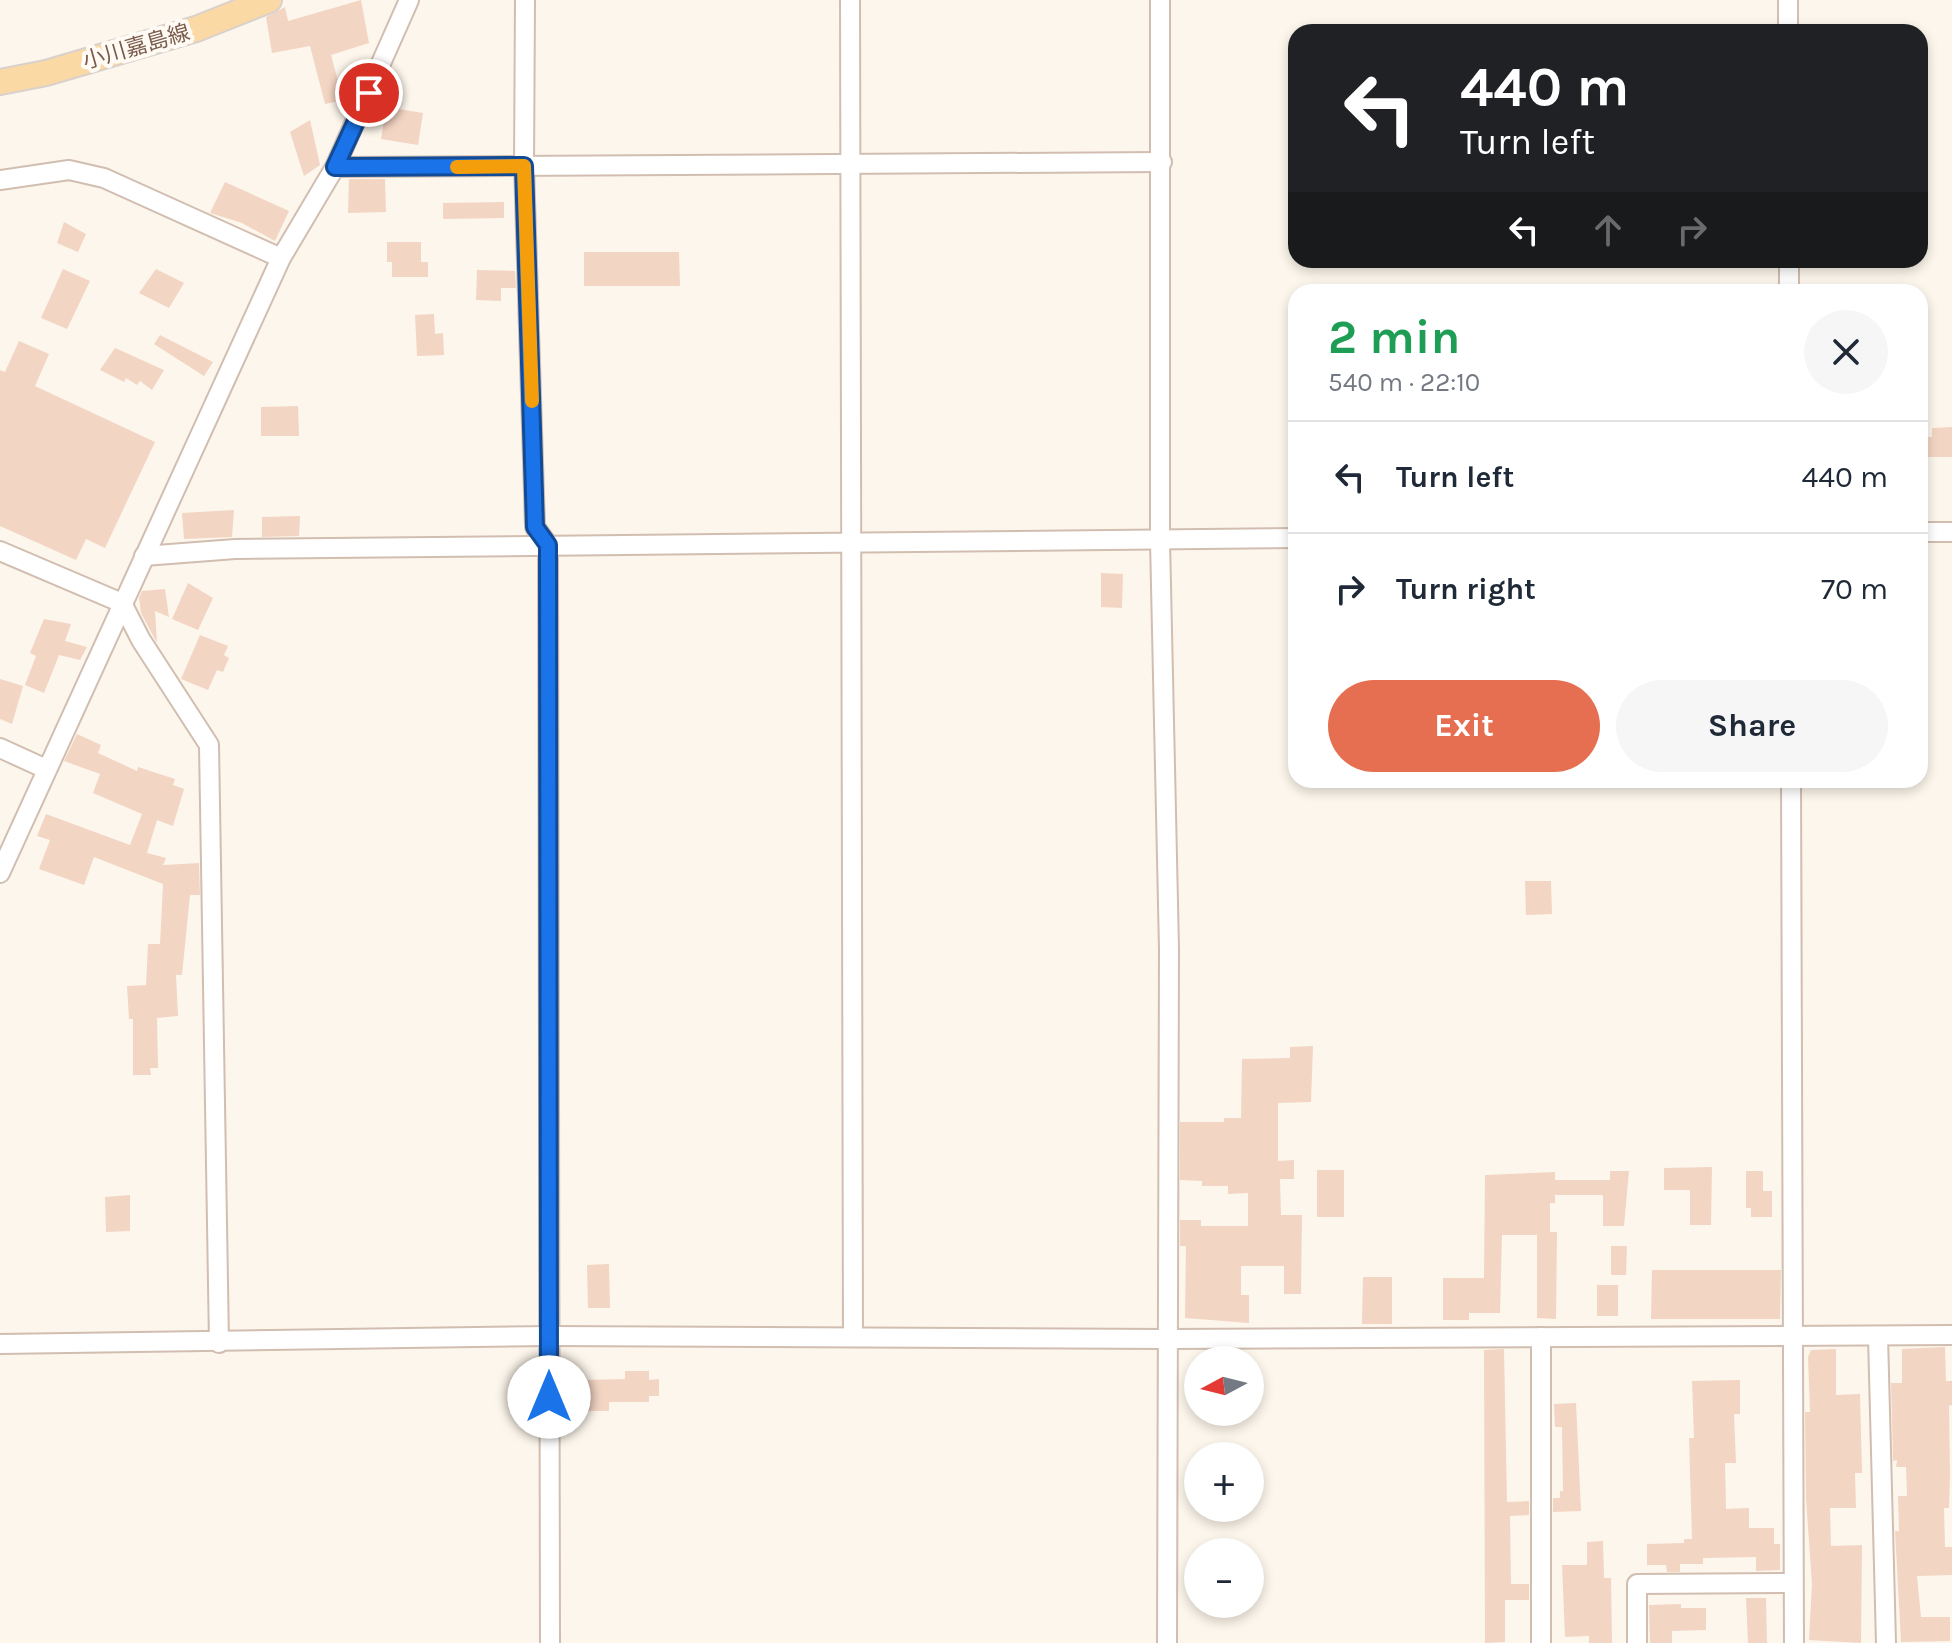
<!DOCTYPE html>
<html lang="en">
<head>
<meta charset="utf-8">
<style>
	:root { --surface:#fff; --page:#f6f6f7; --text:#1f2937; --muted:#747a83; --line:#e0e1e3; --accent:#e76f51 }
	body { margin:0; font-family:Karla,"Noto Sans JP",sans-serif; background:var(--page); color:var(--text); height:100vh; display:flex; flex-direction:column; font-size:30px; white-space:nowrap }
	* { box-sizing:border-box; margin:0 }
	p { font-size:26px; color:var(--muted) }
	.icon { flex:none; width:44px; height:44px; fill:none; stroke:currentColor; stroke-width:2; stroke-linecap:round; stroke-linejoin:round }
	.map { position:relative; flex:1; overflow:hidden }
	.panel { position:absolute; left:1288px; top:284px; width:640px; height:504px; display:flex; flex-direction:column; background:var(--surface); border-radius:24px; box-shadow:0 4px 12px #0003 }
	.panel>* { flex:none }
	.guide { position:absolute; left:1288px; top:24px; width:640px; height:244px; border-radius:24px; box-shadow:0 4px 12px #0003; background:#202124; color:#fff; overflow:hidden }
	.needle { width:52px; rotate:263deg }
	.tools { position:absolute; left:1184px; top:1346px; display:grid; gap:16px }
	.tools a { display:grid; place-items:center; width:80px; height:80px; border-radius:50%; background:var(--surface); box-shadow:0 4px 12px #0003; font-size:40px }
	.pin { position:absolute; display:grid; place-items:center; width:68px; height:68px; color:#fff; margin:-34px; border:4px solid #fff; border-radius:50%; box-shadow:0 2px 8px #0007 }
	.me { position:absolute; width:88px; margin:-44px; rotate:0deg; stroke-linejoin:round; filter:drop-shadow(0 0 6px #0008) }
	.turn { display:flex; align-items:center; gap:28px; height:168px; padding:0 40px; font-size:36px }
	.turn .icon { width:104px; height:104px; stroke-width:2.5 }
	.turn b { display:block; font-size:56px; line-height:68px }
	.lanes { display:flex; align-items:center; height:76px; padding:0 40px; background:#0003; justify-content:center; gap:40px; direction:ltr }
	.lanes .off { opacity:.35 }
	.round { display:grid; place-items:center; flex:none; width:84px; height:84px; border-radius:42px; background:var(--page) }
	.summary { display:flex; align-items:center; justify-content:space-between; height:136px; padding:0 40px }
	h1 { font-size:48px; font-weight:700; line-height:60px; color:#1e9e55 }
	.cta { display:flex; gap:16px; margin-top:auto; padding:16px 40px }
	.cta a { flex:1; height:92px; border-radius:48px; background:var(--accent); color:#fff; font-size:32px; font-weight:700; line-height:92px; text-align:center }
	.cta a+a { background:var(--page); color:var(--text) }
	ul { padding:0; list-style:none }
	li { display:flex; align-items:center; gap:24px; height:112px; padding:0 40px; border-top:2px solid var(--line) }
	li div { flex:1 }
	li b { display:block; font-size:30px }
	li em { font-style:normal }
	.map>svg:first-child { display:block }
</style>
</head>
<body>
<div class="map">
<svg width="1952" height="1643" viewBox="0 0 1952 1643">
	<rect width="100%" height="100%" fill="#fdf6ec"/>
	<!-- building -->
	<g fill="#f3d5c3">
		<polygon points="361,0 369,43 331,55 343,100 325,104 310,46 272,53 266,17 285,7 288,21"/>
		<polygon points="386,107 423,113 418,145 381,139"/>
		<polygon points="310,120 320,165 304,176 290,132"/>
		<polygon points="349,179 385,179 386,212 348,213"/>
		<polygon points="225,182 289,211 275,241 242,223 210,213"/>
		<polygon points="504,202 504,218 443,219 443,203"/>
		<polygon points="64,222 86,234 78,252 57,243"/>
		<polygon points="387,242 421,242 421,262 428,262 428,277 392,277 392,262 387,262"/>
		<polygon points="584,252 679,252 680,286 584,286"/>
		<polygon points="63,269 90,281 67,329 41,318"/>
		<polygon points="156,269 184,283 169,308 139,293"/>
		<polygon points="477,270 515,271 516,288 501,288 501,301 476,300"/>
		<polygon points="434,314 435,334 443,333 444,355 417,356 415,315"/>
		<polygon points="160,335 213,362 204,376 154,344"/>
		<polygon points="19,341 49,354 35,386 155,442 105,548 86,539 76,560 0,526 0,370 5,372"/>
		<polygon points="115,348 164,370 152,390 140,381 137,385 126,378 124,382 100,370"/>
		<polygon points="298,406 299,436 261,436 261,407"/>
		<polygon points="1952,427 1952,457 1920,457 1920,437 1932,437 1932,428"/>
		<polygon points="234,510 232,537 184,539 182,513"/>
		<polygon points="300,516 299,536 262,537 262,517"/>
		<polygon points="1101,573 1123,574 1122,608 1101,607"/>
		<polygon points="188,583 213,598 198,630 172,619"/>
		<polygon points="165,589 169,617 155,611 157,643 141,613 139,598 142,591"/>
		<polygon points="44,619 71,624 65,641 87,647 80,660 59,655 44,693 25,685 36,656 30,653"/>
		<polygon points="200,635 228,646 224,655 229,658 223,672 217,670 208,690 181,679"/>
		<polygon points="0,679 23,686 12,724 0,719"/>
		<polygon points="77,734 101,745 98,753 137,771 138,767 175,779 173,785 184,789 173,826 157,820 147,853 166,858 163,865 199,863 200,895 190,895 182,975 176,975 178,1016 157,1018 158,1068 150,1068 151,1075 133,1075 133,1019 129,1019 127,986 146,985 148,944 160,944 163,884 94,857 84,885 39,869 50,840 37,836 46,814 130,845 142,814 93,793 100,774 64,761"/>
		<polygon points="1525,881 1551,881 1552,914 1526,915"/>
		<polygon points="1313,1046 1311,1102 1278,1103 1278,1161 1294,1160 1294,1179 1280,1179 1281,1215 1302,1215 1301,1294 1284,1294 1284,1266 1241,1266 1241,1295 1249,1295 1249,1323 1185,1318 1186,1246 1180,1246 1180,1220 1201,1220 1201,1226 1248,1226 1248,1193 1228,1194 1228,1186 1202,1186 1202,1181 1180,1180 1180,1122 1224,1122 1224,1118 1241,1118 1242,1059 1290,1058 1290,1047"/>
		<polygon points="1712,1167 1711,1225 1690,1225 1690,1190 1664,1190 1664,1168"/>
		<rect x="1317" y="1170" width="27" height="47"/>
		<polygon points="1610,1171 1629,1171 1624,1226 1603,1226 1603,1195 1555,1195 1555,1203 1550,1203 1550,1232 1557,1232 1556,1319 1537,1318 1537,1235 1502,1235 1500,1313 1469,1313 1469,1320 1443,1320 1443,1278 1484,1278 1485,1175 1555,1172 1555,1180 1610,1180"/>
		<polygon points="1746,1171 1763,1171 1763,1191 1772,1191 1772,1217 1751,1217 1751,1208 1746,1208"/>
		<polygon points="130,1195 130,1231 106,1232 105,1197"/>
		<polygon points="1611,1246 1627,1246 1626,1275 1611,1275"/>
		<polygon points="609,1264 610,1308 588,1308 587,1265"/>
		<polygon points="1652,1270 1781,1270 1780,1319 1651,1319"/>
		<polygon points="1363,1277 1392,1277 1392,1324 1362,1324"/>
		<rect x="1597" y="1285" width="21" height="31"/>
		<polygon points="1945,1347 1946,1381 1952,1381 1952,1405 1949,1406 1950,1475 1949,1508 1944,1508 1945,1547 1952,1547 1952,1575 1917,1576 1921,1617 1950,1617 1950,1641 1901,1642 1895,1531 1899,1531 1898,1496 1907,1496 1906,1467 1896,1467 1897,1460 1893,1461 1891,1383 1902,1383 1902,1349"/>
		<polygon points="1504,1349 1507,1502 1529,1501 1529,1515 1510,1516 1511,1584 1529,1584 1529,1600 1505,1600 1505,1642 1485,1643 1484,1350"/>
		<polygon points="1836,1349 1836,1395 1860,1394 1862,1473 1855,1473 1856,1508 1830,1508 1831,1546 1862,1545 1861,1643 1809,1640 1812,1584 1806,1499 1805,1412 1810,1412 1808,1357 1811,1350"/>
		<polygon points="625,1371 649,1371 649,1380 659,1379 659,1396 649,1396 649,1402 609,1402 609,1411 584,1411 583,1380 625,1379"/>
		<polygon points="1740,1380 1740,1414 1734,1414 1736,1463 1725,1463 1726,1509 1749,1508 1749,1528 1774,1528 1774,1544 1780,1544 1780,1570 1756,1571 1756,1557 1703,1558 1703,1564 1680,1564 1680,1572 1667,1572 1666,1565 1647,1565 1647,1544 1684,1543 1684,1539 1692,1539 1689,1438 1694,1438 1692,1381"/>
		<polygon points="1576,1403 1581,1511 1553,1512 1553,1498 1560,1498 1560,1491 1563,1491 1562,1427 1555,1427 1554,1404"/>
		<polygon points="1603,1541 1604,1578 1611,1578 1612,1643 1589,1643 1589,1636 1565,1637 1562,1565 1587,1565 1587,1542"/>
		<polygon points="1746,1598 1766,1598 1767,1643 1748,1643"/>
		<polygon points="1681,1604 1681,1608 1706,1608 1706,1630 1672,1631 1672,1643 1650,1643 1649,1605"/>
	</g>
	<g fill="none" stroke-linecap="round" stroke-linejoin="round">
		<!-- minor casing -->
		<g stroke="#d1beb0" stroke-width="22">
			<g id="minor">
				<polyline points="525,0 524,166 535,527 548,545 550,1643"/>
				<polyline points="850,0 853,1336"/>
				<polyline points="1160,0 1160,540 1169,949 1167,1643"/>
				<polyline points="1788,0 1788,32"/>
				<polyline points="335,167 1162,162"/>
				<polyline points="0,180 69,170 104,178 281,258"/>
				<polyline points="1789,260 1789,292"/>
				<polyline points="1920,532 1952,532"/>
				<polyline points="0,551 122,603 141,640 209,745 219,1343"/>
				<polyline points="144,556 235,549 1296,538"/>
				<polyline points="0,748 46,769"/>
				<polyline points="1791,780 1794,1643"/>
				<polyline points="0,873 281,258 335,167 409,0"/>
				<polyline points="1878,1336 1886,1643"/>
				<polyline points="1541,1337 1541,1643"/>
				<polyline points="0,1344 549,1336 1167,1339 1952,1335"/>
				<polyline points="1637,1643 1637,1584 1793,1583"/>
			</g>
		</g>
		<!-- major casing -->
		<g stroke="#dad1cd" stroke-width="28">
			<polyline id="major" points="0,82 46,73 196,29 269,0"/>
		</g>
		<!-- minor -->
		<use href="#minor" stroke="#fff" stroke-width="18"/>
		<!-- major -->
		<use href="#major" stroke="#fbd9a5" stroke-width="24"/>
	</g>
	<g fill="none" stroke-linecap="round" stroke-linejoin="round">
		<!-- route casing -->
		<g stroke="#114b97" stroke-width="20">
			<polyline id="route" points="369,93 335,167 524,166 535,527 548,545 549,1397"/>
		</g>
		<!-- route -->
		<use href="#route" stroke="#1a73e8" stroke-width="14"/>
		<!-- slow -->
		<polyline stroke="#f59e0b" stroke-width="14" points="457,167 524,166 532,401"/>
	</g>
	<g text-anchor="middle" stroke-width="8" stroke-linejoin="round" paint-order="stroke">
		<!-- street labels -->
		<g font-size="22" fill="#7a5c4d" stroke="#fffaf3">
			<text transform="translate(136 46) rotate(-16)" y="8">小川嘉島線</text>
		</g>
	</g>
</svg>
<div class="tools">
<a><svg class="needle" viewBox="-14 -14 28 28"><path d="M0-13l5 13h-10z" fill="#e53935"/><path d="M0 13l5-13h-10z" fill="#747a83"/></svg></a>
<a>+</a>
<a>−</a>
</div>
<div class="pin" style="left:369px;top:93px;background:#d93025"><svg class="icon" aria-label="arrive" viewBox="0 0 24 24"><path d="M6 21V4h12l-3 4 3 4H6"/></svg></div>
<svg class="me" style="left:549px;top:1397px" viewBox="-20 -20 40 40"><circle r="19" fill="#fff"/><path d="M0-13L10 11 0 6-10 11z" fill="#1a73e8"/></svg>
<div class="guide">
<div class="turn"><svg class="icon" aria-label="left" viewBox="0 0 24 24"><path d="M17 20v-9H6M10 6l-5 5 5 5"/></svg><div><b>440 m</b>Turn left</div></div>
<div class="lanes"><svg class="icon" aria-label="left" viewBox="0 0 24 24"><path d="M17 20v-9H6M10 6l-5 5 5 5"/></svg><svg class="icon off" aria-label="ahead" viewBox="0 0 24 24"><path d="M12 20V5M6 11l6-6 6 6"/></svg><svg class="icon off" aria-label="right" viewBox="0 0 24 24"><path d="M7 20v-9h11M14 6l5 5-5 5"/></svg></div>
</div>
<section class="panel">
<div class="summary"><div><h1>2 min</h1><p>540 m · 22:10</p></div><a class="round"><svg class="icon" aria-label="close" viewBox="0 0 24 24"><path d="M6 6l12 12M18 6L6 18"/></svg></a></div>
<ul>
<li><svg class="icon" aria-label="left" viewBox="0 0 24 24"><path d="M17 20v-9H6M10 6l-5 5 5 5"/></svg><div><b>Turn left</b></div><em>440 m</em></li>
<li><svg class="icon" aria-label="right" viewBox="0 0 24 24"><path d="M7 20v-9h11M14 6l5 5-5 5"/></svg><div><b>Turn right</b></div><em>70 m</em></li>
</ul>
<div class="cta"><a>Exit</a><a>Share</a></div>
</section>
</div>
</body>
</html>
